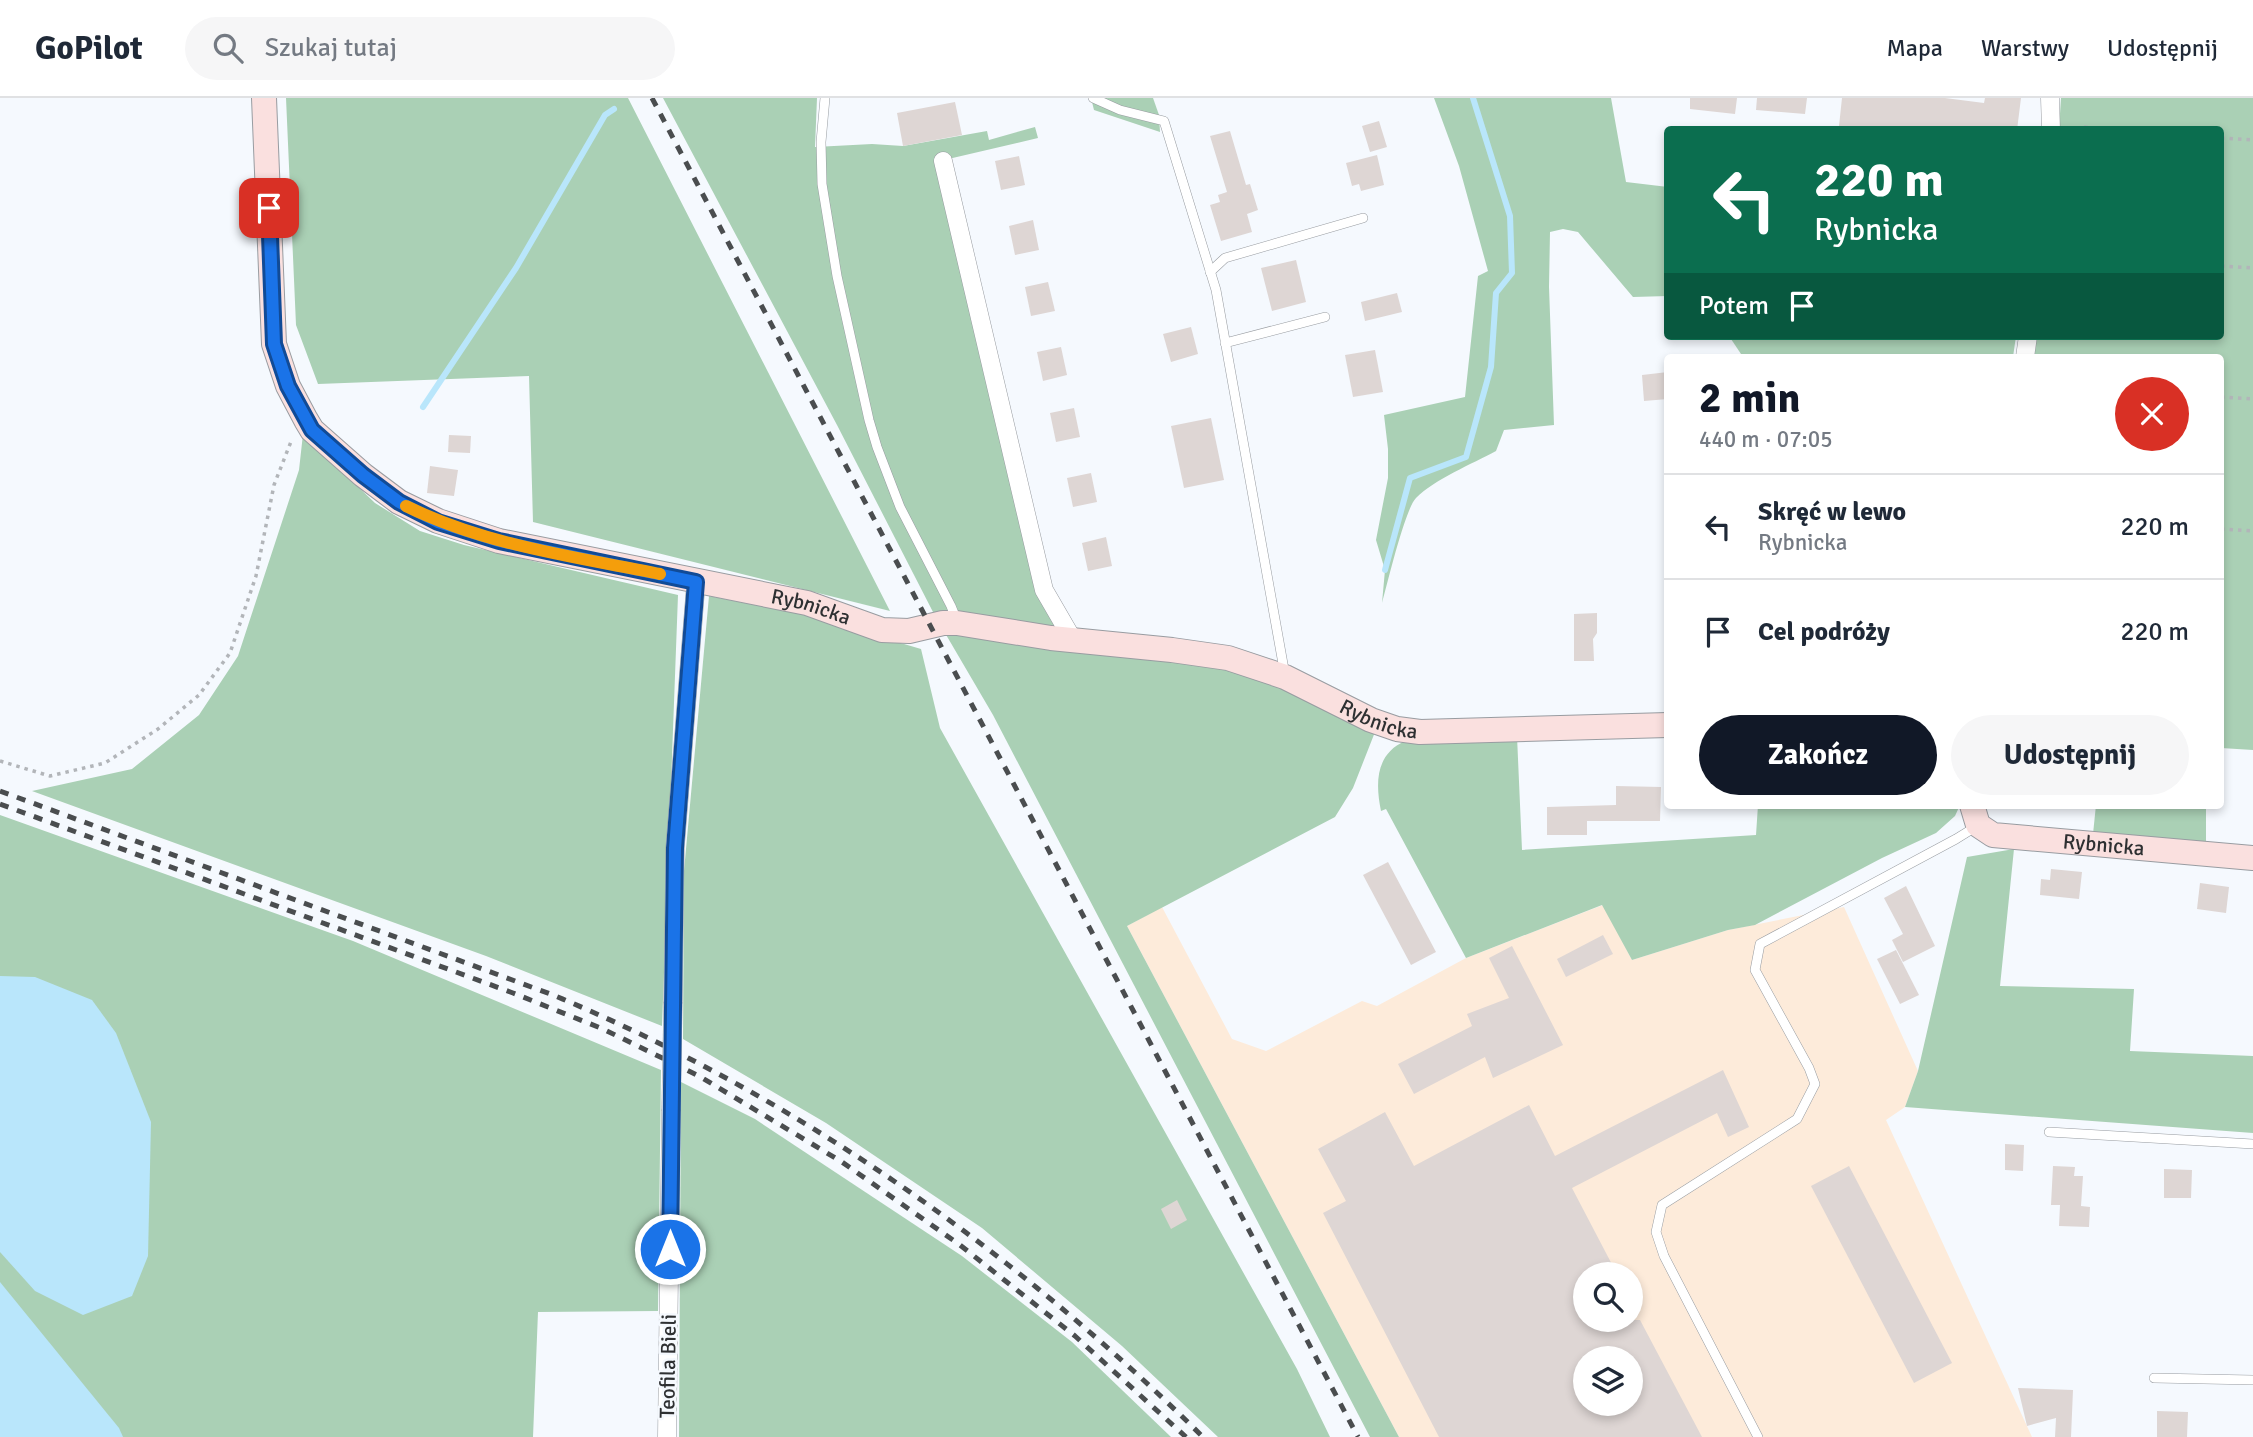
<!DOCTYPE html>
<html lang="pl">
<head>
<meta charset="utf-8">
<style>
	:root { --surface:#fff; --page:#f6f6f7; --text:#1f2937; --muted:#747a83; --line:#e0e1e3; --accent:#111827 }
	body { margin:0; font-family:Signika,sans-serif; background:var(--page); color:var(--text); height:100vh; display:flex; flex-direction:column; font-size:26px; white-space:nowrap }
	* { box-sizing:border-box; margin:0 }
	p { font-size:23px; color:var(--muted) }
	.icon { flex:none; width:38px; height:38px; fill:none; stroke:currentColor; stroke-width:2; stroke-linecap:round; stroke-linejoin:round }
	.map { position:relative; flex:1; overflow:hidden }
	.details { position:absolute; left:1664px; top:256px; width:560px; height:455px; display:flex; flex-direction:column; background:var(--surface); border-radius:7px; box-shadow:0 4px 10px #0003 }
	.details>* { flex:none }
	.banner { position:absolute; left:1664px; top:28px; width:560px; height:214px; border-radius:7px; box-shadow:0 4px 10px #0003; background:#0b6e4f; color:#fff; overflow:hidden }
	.controls { position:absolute; left:1573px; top:1164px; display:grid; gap:14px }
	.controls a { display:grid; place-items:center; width:70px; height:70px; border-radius:50%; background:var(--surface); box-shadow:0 4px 10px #0003; font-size:35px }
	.pin { position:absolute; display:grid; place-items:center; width:60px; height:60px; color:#fff; margin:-30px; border-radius:14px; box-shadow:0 4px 10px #0006 }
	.me { position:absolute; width:77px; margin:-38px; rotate:0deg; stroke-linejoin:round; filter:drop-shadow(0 0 5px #0008) }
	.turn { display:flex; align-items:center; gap:24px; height:147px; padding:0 35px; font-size:32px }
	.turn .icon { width:91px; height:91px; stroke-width:2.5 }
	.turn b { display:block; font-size:49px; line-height:60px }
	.then { display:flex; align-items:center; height:66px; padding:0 35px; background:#0003; gap:14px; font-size:26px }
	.round { display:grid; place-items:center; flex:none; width:74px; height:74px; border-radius:37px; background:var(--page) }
	.overview { display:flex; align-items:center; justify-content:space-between; height:119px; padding:0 35px }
	h1 { font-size:42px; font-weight:800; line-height:52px; color:var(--accent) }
	.action { display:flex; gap:14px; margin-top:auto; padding:14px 35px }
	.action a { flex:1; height:80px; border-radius:42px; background:var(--accent); color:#fff; font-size:28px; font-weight:800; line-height:80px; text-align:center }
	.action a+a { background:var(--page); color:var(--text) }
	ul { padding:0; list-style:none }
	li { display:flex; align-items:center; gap:21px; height:105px; padding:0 35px; border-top:2px solid var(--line) }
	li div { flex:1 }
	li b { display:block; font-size:26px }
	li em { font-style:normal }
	header { display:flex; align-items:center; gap:42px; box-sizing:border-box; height:98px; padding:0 35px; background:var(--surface); border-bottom:2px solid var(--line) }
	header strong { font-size:33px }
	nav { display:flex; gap:38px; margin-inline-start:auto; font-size:24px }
	.search { width:490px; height:63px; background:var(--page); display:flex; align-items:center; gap:18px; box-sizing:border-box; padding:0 24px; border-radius:38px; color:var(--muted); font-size:26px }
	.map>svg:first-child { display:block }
</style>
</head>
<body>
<header>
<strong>GoPilot</strong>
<div class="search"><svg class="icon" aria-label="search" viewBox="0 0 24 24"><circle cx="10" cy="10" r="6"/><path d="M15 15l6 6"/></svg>Szukaj tutaj</div>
<nav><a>Mapa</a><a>Warstwy</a><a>Udostępnij</a></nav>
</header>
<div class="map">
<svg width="2253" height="1339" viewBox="0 0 2253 1339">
	<rect width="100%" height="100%" fill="#f5f9fe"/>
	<!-- industrial -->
	<path fill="#fdebda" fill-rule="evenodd" d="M1603,807l29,55 96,-30 116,-23 74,164 -13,36 -19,13 146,317h-633l-272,-511 35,-19 70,132 34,12 96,-50 15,5 89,-48zM1586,1176h45v46h-45zM1586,1260h45v46h-45z"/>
	<!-- green -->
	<g fill="#aad0b5">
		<polygon points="286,0 628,0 890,513 533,424 529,278 318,286 296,227"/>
		<polygon points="663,0 817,0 815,49 872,46 903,48 987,33 989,42 1035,29 1038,40 944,62 1060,530 933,514 837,327"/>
		<polygon points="1091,0 1153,0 1159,17 1160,34 1094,12"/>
		<path d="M1434,0h177l15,84 42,5v109l-35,1 -55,-65 -15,-3 -13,3 -1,55 5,138 -50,5 -8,21c-24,13 -61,28 -80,47 -11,11 -29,87 -34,105l3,-33 -9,-30 12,-62v-29l-4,-34 81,-18 13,-121 10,-5 -29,-105z"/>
		<polygon points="2061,0 2253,0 2253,652 2221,650 2221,259 2032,259 2034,238 2221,238 2221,32 2059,31"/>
		<polygon points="1729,238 2016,238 2013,259 1743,259"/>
		<polygon points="303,336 375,405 420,433 464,447 678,497 662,928 486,858 32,693 132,671 199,617 238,558 299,372"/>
		<polygon points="709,498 802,516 921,551 940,630 1297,1271 1330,1339 1218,1339 1122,1248 982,1130 826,1025 683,941 684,773"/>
		<polygon points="945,535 1240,572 1288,588 1375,634 1353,690 1335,719 1127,828 1399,1339 1370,1339 993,617"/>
		<path d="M1517,638l5,114 234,-15 2,-30h202l-5,11 -19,17 -54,25 -127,67 -27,5 -96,30 -30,-55 -136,53 -80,-149 -5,2c-6,-29 -5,-57 24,-70z"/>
		<polygon points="2096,707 2206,707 2206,745 2093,736"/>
		<polygon points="0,717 353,843 661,972 658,1213 538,1214 533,1339 0,1339"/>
		<polygon points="2014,751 2000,888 2134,891 2130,953 2253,958 2253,1035 1905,1009 1918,973 1967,759"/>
		<polygon points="681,984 755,1021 962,1158 1072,1244 1171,1339 679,1339"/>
	</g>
	<!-- water -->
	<g fill="#b9e6fb">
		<polygon points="0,878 35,879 92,902 116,935 151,1024 148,1158 132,1198 83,1217 35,1193 0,1154"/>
		<polygon points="0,1184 119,1330 123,1339 0,1339"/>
	</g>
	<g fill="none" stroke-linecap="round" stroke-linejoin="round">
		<!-- stream -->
		<g stroke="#b9e6fb" stroke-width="6">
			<polyline points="423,309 516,170 605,17 614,11"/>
			<polyline points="1385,472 1410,380 1466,359 1491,269 1496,195 1512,175 1510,118 1473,0"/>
		</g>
	</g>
	<!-- building -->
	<g fill="#ded6d4" fill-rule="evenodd">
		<polygon points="1690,0 1737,0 1735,16 1690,11"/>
		<polygon points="1757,0 1807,0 1805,16 1756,12"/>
		<polygon points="1842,0 1945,0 1984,5 1985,0 2021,0 2017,32 1876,32 1839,28"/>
		<polygon points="955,4 962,37 903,48 897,15"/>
		<polygon points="1379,23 1387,49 1370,54 1362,28"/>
		<polygon points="1230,33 1246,87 1250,86 1258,112 1247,116 1252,134 1221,143 1210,107 1220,104 1218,97 1227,94 1210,38"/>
		<polygon points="1377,57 1384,87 1361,93 1359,86 1352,88 1346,65"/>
		<polygon points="1019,58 1025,87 1001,92 995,63"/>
		<polygon points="1033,122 1039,152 1015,157 1009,128"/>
		<polygon points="1296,162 1306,204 1272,213 1261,170"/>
		<polygon points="1048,184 1055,213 1031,218 1025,189"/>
		<polygon points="1397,195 1402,214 1365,223 1361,204"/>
		<polygon points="1191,229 1198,256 1171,264 1163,236"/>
		<polygon points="1061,249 1067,277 1043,283 1037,254"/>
		<polygon points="1375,252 1383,294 1353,299 1345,257"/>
		<polygon points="1668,274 1668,301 1644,303 1642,277"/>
		<polygon points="1074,310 1080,339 1056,344 1050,315"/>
		<polygon points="1211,320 1224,382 1184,390 1171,328"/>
		<polygon points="449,337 471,338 470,355 448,354"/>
		<polygon points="430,368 458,372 454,398 427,395"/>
		<polygon points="1091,375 1097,404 1073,409 1067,380"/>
		<polygon points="1106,439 1112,468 1088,473 1082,445"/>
		<polygon points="1597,515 1597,535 1593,541 1594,563 1574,563 1574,516"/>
		<polygon points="1616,688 1661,689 1660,723 1587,723 1587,737 1547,737 1547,709 1616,707"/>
		<polygon points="1388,764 1436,854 1411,867 1363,777"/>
		<polygon points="2051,771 2082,774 2079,801 2040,797 2041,781 2050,782"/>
		<polygon points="2200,785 2229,789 2226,815 2197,811"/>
		<polygon points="1906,788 1935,848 1903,864 1892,842 1903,836 1884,800"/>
		<polygon points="1603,837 1613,856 1566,879 1557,861"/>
		<polygon points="1512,848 1563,947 1493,980 1485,959 1414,996 1398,966 1472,928 1467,916 1509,900 1489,860"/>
		<polygon points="1896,852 1919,897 1900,906 1877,861"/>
		<path d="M1723,972l26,57 -21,10 -11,-24 -145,75 45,86h-31v46h54l62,117h-263l-116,-224 23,-12 -28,-52 67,-37 29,54 115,-61 26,51zM1586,1260h45v46h-45z"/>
		<polygon points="2005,1046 2024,1047 2023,1073 2005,1072"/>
		<polygon points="1849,1068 1952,1265 1914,1285 1811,1088"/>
		<polygon points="2053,1068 2075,1069 2074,1078 2083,1078 2081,1108 2090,1109 2089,1129 2059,1128 2060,1107 2051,1107"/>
		<polygon points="2164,1071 2192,1072 2191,1100 2164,1100"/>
		<polygon points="1177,1102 1187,1122 1171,1131 1161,1111"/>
		<polygon points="2018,1290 2073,1292 2071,1339 2055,1339 2056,1320 2027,1328"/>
		<polygon points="2157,1313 2188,1314 2187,1339 2157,1339"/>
	</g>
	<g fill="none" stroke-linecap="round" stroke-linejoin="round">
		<!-- lane casing -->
		<g stroke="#989ca1" stroke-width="10">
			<g id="lane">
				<polyline points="825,0 821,44 822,86 837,178 869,322 877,349 900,409 951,508 957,523"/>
				<polyline points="1093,0 1120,12 1164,23 1216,192 1285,577"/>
				<polyline points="1210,174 1225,160 1363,120"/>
				<polyline points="1225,245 1325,219"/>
				<polyline points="2049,1034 2253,1046"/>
				<polyline points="2154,1280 2253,1282"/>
				<polyline points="1758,1339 1664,1158 1656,1134 1662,1107 1797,1021 1815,986 1809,970 1755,872 1760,846 1956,741 1977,728"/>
			</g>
		</g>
		<!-- street casing -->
		<g stroke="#989ca1" stroke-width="19">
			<g id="street">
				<polyline points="2050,0 2051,32"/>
				<polyline points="943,63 1044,492 1073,542"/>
				<polyline points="2025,259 2028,238"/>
				<polyline points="673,904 675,750 696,484"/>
				<polyline points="667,1339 671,1013"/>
			</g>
		</g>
		<!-- secondary casing -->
		<g stroke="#989ca1" stroke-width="26">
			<g id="secondary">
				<path id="s1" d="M264,0l10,246 14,42 18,34 6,10 51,45 36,27 39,19 61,20 308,62 75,27 27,1 34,-8h14l94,15 121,12 56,8 57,19 86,43 26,9 23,3 248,-7"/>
				<path id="s2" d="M1972,707l6,20 15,10 260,23"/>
			</g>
		</g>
		<!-- path -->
		<g stroke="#b2b5b9" stroke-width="3.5" stroke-dasharray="3.5 5" stroke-linecap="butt">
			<polyline points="2084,29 2112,32"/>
			<polyline points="2221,40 2253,42"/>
			<polyline points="2221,168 2253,170"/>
			<polyline points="2221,299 2253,301"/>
			<polyline points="2221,431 2253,433"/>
			<polyline points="0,663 50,678 105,665 158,631 199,597 230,555 256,478 274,387 292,341"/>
		</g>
		<!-- lane -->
		<use href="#lane" stroke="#fff" stroke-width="9"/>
		<!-- street -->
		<use href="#street" stroke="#fff" stroke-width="18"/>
		<!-- secondary -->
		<use href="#secondary" stroke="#fae0df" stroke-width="24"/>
		<!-- rail -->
		<g stroke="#4a4d4f" stroke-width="5" stroke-dasharray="9 9" stroke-linecap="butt">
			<polyline points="652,0 1358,1339"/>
			<path d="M0,693l553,204c243,101 463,257 650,442"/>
			<polyline points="0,706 513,895 603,931 699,978 842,1064 960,1147 1075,1238 1186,1339"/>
		</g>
		<!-- street-bridge casing -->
		<g stroke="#989ca1" stroke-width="19" stroke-linecap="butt">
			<polyline id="street-bridge" points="671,1013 673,904"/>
		</g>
		<!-- street-bridge -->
		<use href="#street-bridge" stroke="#fff" stroke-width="18"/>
	</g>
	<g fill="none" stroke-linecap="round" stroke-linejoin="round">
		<!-- route casing -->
		<g stroke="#114b97" stroke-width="18">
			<polyline id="route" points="269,110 274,246 288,288 312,332 363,377 399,404 438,424 499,443 696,484 675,750 670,1151"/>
		</g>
		<!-- route -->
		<use href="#route" stroke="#1a73e8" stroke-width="12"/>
		<!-- slow -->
		<path stroke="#f59e0b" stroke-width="12" d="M406,408c79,39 169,51 254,68"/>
	</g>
	<g text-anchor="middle" stroke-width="5" stroke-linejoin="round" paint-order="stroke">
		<!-- street labels -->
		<g font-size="21" fill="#2e3032" stroke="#f5f9fe">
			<text dy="7" stroke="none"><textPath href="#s1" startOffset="880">Rybnicka</textPath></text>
			<text dy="7" stroke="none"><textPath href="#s1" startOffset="1468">Rybnicka</textPath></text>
			<text dy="7" stroke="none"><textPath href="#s2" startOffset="150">Rybnicka</textPath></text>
			<text transform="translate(668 1268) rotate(-89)" y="7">Teofila Bieli</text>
		</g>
	</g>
</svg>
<div class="controls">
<a><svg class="icon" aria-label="search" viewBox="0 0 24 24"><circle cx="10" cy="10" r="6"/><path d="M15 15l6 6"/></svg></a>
<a><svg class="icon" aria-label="layers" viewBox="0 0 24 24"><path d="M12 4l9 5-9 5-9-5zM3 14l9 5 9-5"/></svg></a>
</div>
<div class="pin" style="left:269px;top:110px;background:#d93025"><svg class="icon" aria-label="arrive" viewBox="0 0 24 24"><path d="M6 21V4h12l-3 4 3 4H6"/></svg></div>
<svg class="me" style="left:670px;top:1151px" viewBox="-20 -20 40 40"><circle r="17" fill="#1a73e8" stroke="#fff" stroke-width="3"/><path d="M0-11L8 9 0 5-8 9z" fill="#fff"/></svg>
<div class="banner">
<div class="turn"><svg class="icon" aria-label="left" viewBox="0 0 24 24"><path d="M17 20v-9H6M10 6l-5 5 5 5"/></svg><div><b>220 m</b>Rybnicka</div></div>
<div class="then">Potem<svg class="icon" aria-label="arrive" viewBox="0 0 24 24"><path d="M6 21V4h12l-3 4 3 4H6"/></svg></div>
</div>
<section class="details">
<div class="overview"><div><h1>2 min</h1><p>440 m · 07:05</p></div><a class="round" style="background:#d93025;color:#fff"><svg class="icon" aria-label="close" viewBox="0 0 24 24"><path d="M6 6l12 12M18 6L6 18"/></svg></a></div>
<ul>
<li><svg class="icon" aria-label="left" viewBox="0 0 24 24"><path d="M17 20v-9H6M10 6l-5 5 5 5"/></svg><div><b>Skręć w lewo</b><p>Rybnicka</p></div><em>220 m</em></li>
<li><svg class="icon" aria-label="arrive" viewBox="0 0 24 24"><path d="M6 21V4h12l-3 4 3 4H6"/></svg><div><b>Cel podróży</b></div><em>220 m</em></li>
</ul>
<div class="action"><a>Zakończ</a><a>Udostępnij</a></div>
</section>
</div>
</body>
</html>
